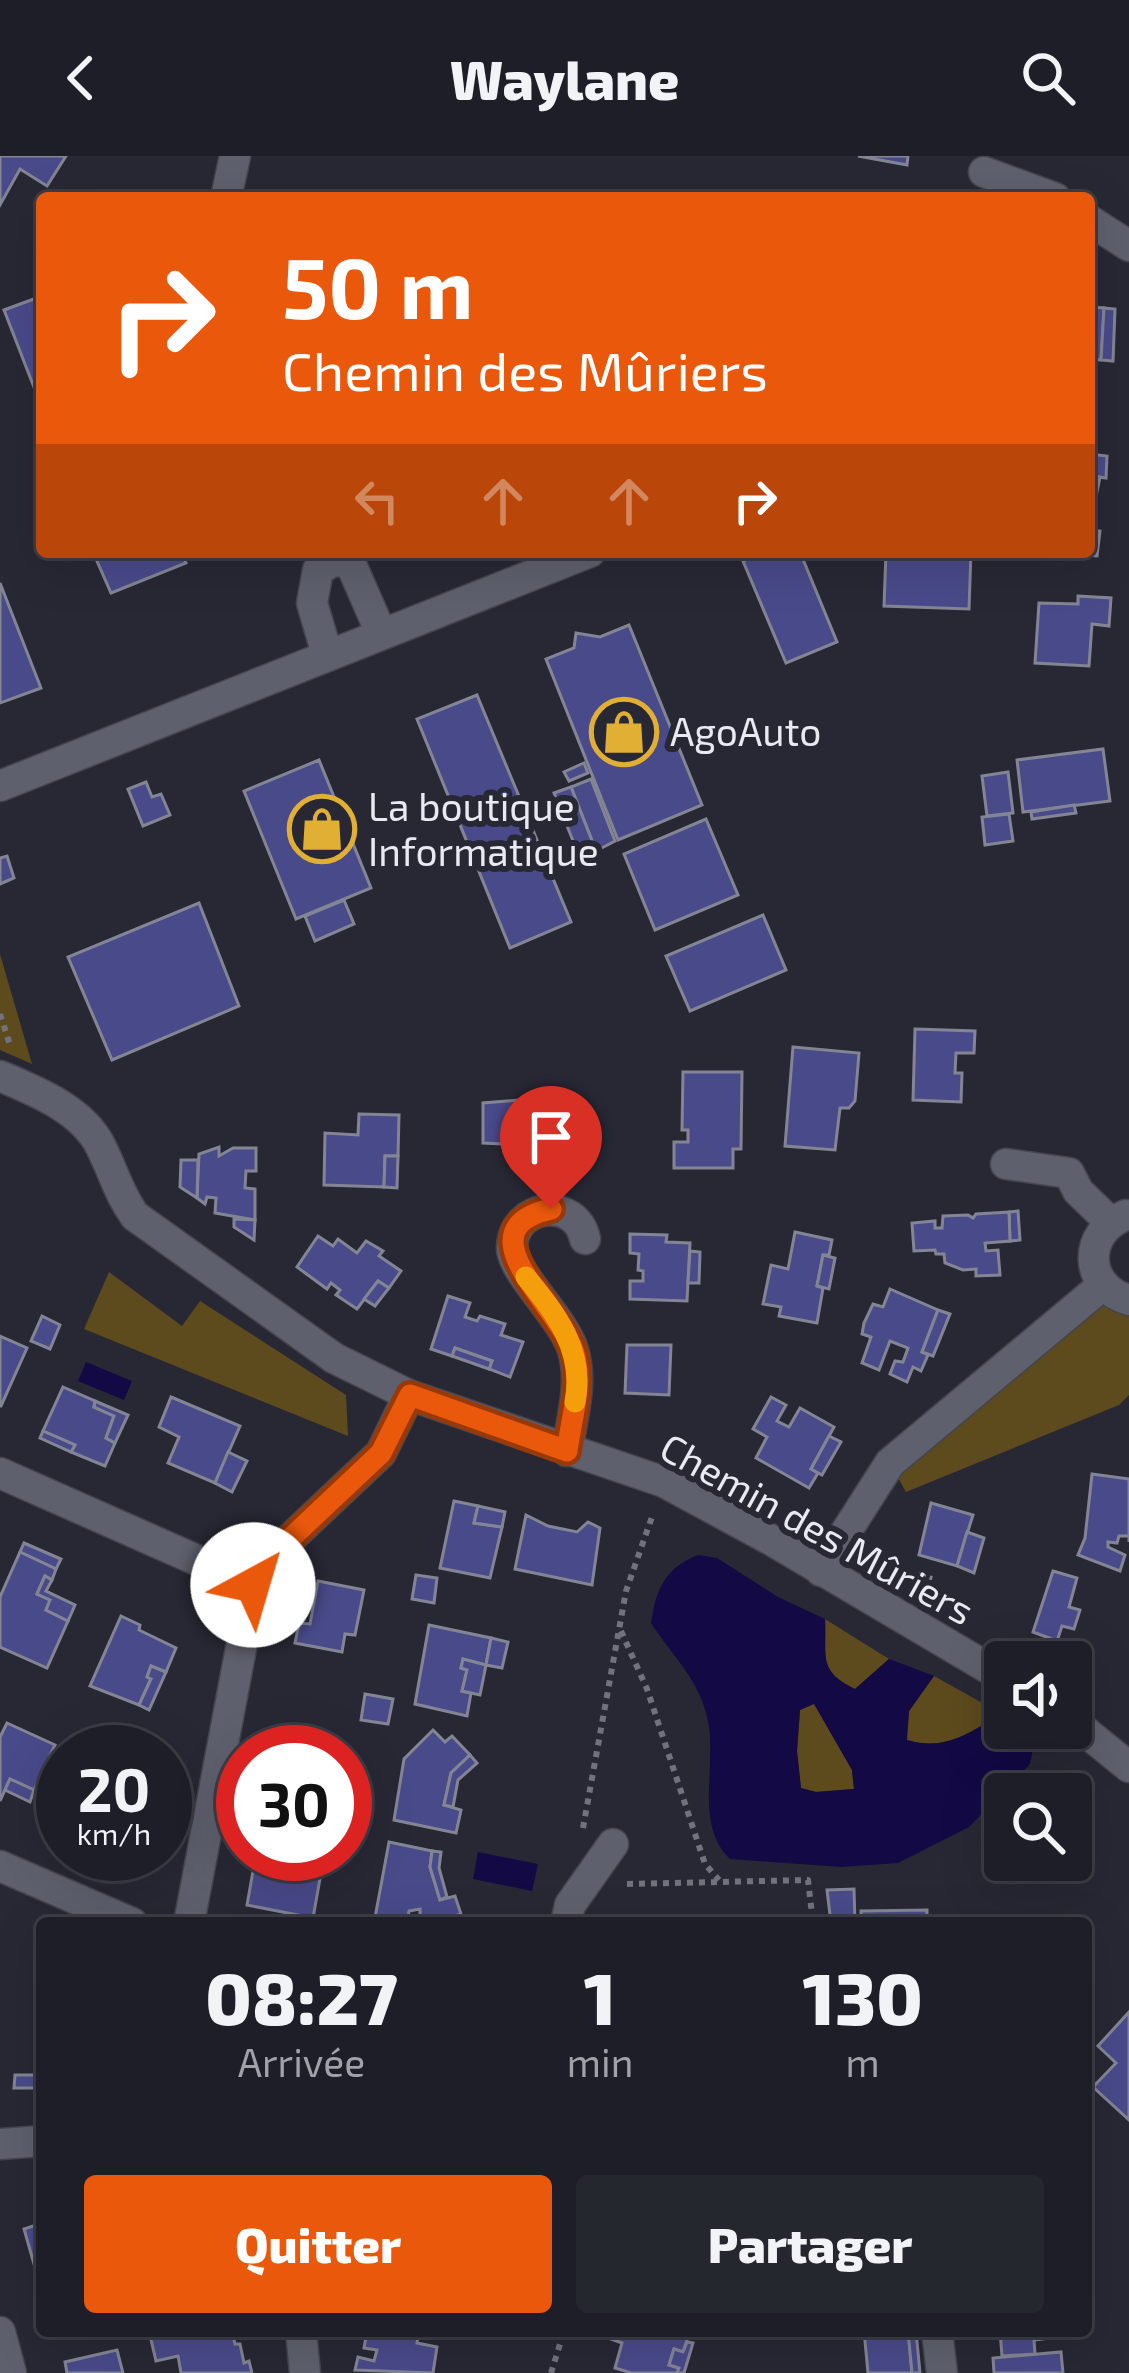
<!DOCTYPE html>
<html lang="fr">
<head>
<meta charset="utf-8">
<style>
	:root { --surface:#1d1e27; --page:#25272f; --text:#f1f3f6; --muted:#a0a2a7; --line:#3b3c44; --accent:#ea580c }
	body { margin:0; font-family:"Exo 2",sans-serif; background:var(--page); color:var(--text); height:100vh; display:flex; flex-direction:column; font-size:45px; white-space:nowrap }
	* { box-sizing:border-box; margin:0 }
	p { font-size:39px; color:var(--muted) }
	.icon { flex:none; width:66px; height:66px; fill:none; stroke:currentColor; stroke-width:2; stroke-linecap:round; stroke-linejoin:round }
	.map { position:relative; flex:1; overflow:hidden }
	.side { position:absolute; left:36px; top:1761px; width:1056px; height:420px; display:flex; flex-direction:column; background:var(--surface); border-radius:12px; box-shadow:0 12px 48px #0002,0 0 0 3px var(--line) }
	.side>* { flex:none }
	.top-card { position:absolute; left:36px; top:36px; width:1059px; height:366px; border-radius:12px; box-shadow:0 12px 48px #0002,0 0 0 3px var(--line); background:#ea580c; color:#fff; overflow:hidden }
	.controls { position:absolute; left:984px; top:1485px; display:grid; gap:24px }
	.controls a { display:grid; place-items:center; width:108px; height:108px; border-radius:12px; background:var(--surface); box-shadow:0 12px 48px #0002,0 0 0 3px var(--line); font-size:60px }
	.speed { position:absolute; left:36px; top:1569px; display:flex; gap:24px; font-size:60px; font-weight:700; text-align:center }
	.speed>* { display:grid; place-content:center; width:156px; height:156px; border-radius:50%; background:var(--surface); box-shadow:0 12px 48px #0002,0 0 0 3px var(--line); line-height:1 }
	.speed small { font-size:30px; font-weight:400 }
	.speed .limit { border:18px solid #d22; background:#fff; color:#111 }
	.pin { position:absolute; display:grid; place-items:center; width:102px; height:102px; color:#fff; margin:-123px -51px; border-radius:50% 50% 50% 0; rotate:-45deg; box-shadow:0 0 12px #0007 }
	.pin .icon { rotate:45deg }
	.me { position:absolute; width:132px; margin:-66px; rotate:39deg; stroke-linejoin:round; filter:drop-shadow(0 0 9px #0008) }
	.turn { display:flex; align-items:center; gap:42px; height:252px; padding:0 48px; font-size:54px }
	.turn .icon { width:156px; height:156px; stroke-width:2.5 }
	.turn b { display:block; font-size:84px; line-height:102px }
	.lanes { display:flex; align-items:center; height:114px; padding:0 48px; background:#0003; justify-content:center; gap:60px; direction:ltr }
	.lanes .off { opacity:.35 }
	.eta { display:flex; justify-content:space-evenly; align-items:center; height:204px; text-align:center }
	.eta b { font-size:72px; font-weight:800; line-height:84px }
	.cta { display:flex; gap:24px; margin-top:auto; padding:24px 48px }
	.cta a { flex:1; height:138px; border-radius:12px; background:var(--accent); color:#fff; font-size:48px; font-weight:800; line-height:138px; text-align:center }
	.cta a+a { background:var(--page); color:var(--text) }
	header { display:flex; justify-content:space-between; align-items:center; height:156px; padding:0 48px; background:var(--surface); font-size:54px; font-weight:800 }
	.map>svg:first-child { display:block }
</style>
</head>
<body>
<header><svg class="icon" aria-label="back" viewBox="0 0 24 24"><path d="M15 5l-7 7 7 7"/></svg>Waylane<svg class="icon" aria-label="search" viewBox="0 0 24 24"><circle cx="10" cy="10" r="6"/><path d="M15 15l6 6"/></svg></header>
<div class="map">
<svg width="1129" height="2217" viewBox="0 0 1129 2217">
	<rect width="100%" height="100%" fill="#272834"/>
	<!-- green -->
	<g fill="#5d4a1d">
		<polygon points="0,798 32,908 0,894"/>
		<polygon points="109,1116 182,1170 200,1145 346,1239 348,1280 84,1173"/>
		<polygon points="1103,1129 1129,1144 1129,1239 1119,1249 906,1336 890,1307"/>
		<path d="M825,1463l64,40 -34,30c-38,-18 -28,-33 -30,-70z"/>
		<path d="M934,1520l52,29v18c-28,17 -48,26 -80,17l3,-29z"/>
		<polygon points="814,1547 852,1614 854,1633 816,1636 801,1632 797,1595 800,1554"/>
	</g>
	<!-- water -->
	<g fill="#130945" fill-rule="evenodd">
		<polygon points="86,1206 132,1225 124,1244 78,1225"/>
		<path d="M698,1399l19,3 61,39 47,22c2,37 -8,52 30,70l34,-30 45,17 -25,35 -2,29c31,9 51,0 79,-17l47,26 -3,15 -61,63 -71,36 -57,4 -111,-8c-36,-35 -13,-92 -22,-138 -8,-41 -35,-64 -57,-98 5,-34 14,-55 47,-68zM814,1548l38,66 2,19 -38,3 -15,-4 -4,-37 3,-41z"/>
		<polygon points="478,1696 538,1708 532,1735 473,1723"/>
	</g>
	<!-- building -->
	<g fill="#494a8a" stroke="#848594" stroke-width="3">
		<polygon points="0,0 66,0 47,30 20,13 0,49"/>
		<polygon points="858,0 908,0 907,9"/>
		<polygon points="42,140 42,252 4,154"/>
		<polygon points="1089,151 1104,152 1101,204 1089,203"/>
		<polygon points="1104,152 1115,153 1113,205 1101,204"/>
		<polygon points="1089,298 1107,300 1106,322 1089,320"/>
		<polygon points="1089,320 1100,321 1092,360 1089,360"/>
		<polygon points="1089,374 1100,375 1097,400 1040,396 1089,396"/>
		<polygon points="93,396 181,396 186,407 111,437"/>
		<polygon points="766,396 800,396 837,486 786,507 743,405"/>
		<polygon points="886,396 971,396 969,453 884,450"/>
		<polygon points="0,427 41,532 0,547"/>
		<polygon points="1078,440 1111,442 1109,470 1092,468 1089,510 1035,507 1039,447 1078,448"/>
		<polygon points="629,469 702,649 618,684 546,503 574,492 576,477 600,481"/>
		<polygon points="477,539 571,766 510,792 417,563"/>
		<polygon points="1103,593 1110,645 1023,656 1017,604"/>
		<polygon points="319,604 371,732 296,763 244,635"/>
		<polygon points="584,607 588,617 569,625 564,616"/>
		<polygon points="1008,616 1013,657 987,660 982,620"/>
		<polygon points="591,623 615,685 596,695 571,631"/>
		<polygon points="146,626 152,641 161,638 170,659 143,670 128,633"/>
		<polygon points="571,631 596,695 579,700 554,637"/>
		<polygon points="1074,649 1076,657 1032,663 1031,656"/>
		<polygon points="1009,658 1013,685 985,689 982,661"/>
		<polygon points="706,663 738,739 655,774 624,698"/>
		<polygon points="7,700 14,722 0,728 0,702"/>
		<polygon points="344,744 354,768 315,785 305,760"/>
		<polygon points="199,747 239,850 112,904 68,801"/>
		<polygon points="763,759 786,814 690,855 666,800"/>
		<polygon points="915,873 975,875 974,897 956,897 955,917 962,917 961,946 913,944"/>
		<polygon points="793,891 859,897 855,945 849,952 840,952 835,994 785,990"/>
		<polygon points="683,916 742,916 741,993 733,993 733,1012 674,1012 674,986 688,986 688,974 682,974"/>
		<polygon points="568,942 567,951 531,953 531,943"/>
		<polygon points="531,943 531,953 573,951 582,959 585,967 579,979 561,980 561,998 531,999 530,993 504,994 503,988 483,987 483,947"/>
		<polygon points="359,958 399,959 398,1000 385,1000 384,1031 324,1029 325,977 358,979"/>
		<polygon points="219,991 219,1000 233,992 256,992 256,1015 246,1015 245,1032 255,1033 255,1064 215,1057 216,1042 207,1041 205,1048 197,1042 199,998"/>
		<polygon points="385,1000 398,1000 397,1032 384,1031"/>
		<polygon points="181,1004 198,1004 197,1042 180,1031"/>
		<polygon points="1018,1055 1020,1084 1010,1085 1009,1056"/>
		<polygon points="1009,1056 1010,1085 985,1087 986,1095 998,1094 1000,1119 976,1120 976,1113 963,1114 945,1107 944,1098 936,1098 935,1094 914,1095 912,1067 935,1065 935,1072 942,1072 943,1060 968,1059 973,1062 976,1058"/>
		<polygon points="234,1063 255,1064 254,1084 234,1071"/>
		<polygon points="795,1076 832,1084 829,1099 823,1099 817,1130 823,1132 817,1167 779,1160 781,1151 763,1148 771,1109 788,1113"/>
		<polygon points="630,1078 667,1079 666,1086 690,1087 687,1145 630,1143 630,1125 643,1125 643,1115 638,1114 639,1098 630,1097"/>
		<polygon points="318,1080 333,1090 338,1083 357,1097 366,1085 383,1095 379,1100 401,1115 389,1132 378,1125 357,1153 336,1139 340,1134 331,1127 327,1133 297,1111"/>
		<polygon points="690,1095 700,1096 699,1127 688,1127"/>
		<polygon points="823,1099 835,1102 829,1133 817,1130"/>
		<polygon points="378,1125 389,1132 375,1150 364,1143"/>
		<polygon points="890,1133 938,1154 922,1196 928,1199 921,1215 913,1211 907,1226 890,1218 895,1205 903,1206 908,1192 890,1185 879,1214 862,1207 871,1181 862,1178 864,1167 873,1148 883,1151"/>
		<polygon points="448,1140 470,1147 465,1161 477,1165 480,1160 505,1168 501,1179 523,1186 510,1221 489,1213 492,1205 455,1192 452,1200 431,1193"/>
		<polygon points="938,1154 950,1158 933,1200 922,1196"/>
		<polygon points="42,1160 60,1169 50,1193 31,1185"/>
		<polygon points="0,1180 27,1192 1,1250 0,1250"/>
		<polygon points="627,1189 671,1189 669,1239 625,1237"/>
		<polygon points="455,1192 492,1205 489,1213 452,1200"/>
		<polygon points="63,1231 95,1245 94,1251 114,1260 106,1282 115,1287 105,1310 71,1296 75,1289 43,1275"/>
		<polygon points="171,1241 240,1270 215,1327 168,1307 179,1281 159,1271"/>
		<polygon points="771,1241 786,1249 777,1265 789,1271 800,1252 834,1271 811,1313 818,1317 809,1332 756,1302 767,1281 753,1273"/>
		<polygon points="95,1245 128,1259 115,1287 106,1282 114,1260 94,1251"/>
		<polygon points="43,1275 75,1289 71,1296 40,1282"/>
		<polygon points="829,1280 841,1286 822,1319 811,1313"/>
		<polygon points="228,1296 247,1305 232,1336 215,1327"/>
		<polygon points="1092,1318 1129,1323 1129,1386 1129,1380 1119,1380 1117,1387 1108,1386 1108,1391 1125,1399 1120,1415 1078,1399 1085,1382"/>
		<polygon points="454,1345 478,1350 474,1367 502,1371 490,1422 440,1412"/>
		<polygon points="931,1347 973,1359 957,1410 919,1399"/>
		<polygon points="478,1350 505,1356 502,1371 474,1367"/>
		<polygon points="526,1359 548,1370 577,1376 588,1366 600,1372 592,1429 515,1413"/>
		<polygon points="967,1376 984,1382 974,1417 957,1410"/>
		<polygon points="24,1387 61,1403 56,1413 20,1396"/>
		<polygon points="20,1396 56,1413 52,1424 45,1420 37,1438 50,1444 46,1454 68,1465 47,1512 0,1491 0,1441"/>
		<polygon points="1053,1415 1077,1422 1069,1451 1080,1454 1074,1473 1062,1470 1057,1485 1033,1476"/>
		<polygon points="915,1417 931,1421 927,1442 912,1433"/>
		<polygon points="416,1419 437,1422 434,1447 412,1443"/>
		<polygon points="45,1420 52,1424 46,1435 75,1449 68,1465 46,1454 50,1444 37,1438"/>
		<polygon points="318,1425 364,1434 355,1479 345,1478 342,1496 295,1487 299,1467 310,1468"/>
		<polygon points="121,1460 140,1469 139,1474 176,1492 166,1516 151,1510 147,1521 151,1523 139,1549 90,1530"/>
		<polygon points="429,1469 491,1482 486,1509 463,1503 461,1512 467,1514 462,1535 471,1537 467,1560 415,1548"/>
		<polygon points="491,1482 508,1486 502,1512 486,1509"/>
		<polygon points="463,1503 486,1509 480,1539 462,1535 467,1514 461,1512"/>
		<polygon points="151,1510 166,1516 149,1554 139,1549 151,1523 147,1521"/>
		<polygon points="365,1538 393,1543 388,1568 361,1564"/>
		<polygon points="7,1567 55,1589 34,1634 10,1623 0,1645 0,1581"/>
		<polygon points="285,1570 325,1578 322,1596 281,1596"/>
		<polygon points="433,1574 445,1586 452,1580 470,1599 451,1617 444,1649 461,1654 456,1677 394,1664 404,1603"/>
		<polygon points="470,1599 477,1607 458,1624 453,1651 444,1649 451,1617"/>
		<polygon points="10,1623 34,1634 30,1646 5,1634"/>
		<polygon points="1071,1672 1088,1683 1064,1721 1037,1704 1071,1704"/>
		<polygon points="389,1686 432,1695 430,1711 440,1744 455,1740 461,1758 430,1767 420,1759 420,1753 409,1755 407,1767 374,1767"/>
		<polygon points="432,1695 441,1696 439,1712 447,1741 440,1744 430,1711"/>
		<polygon points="256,1698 323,1706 313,1762 247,1749"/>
		<polygon points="854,1733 855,1767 831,1767 827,1734"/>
		<polygon points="927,1754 927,1767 861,1767 861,1755"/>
		<polygon points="1129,1856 1129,1964 1093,1931 1116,1907 1098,1890"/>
		<polygon points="15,1919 37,1919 37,1932 14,1932"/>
		<polygon points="42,2067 42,2120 38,2122 24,2073"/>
		<polygon points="149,2175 232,2175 235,2188 240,2188 244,2207 249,2205 252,2217 181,2217 178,2200 156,2205"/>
		<polygon points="367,2175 419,2175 417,2187 437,2191 433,2217 355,2214 358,2201 374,2205 377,2194 364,2192"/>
		<polygon points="613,2175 690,2175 683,2196 674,2193 669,2209 679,2212 677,2217 631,2217 615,2212 622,2187 611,2183"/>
		<polygon points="864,2175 908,2175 912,2217 868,2217"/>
		<polygon points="908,2175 916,2175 920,2217 912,2217"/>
		<polygon points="1000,2175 1042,2175 1043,2183 1034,2184 1035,2198 1002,2200"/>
		<polygon points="687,2186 693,2187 684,2217 677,2217 679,2212 669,2209 674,2193 683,2196"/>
		<polygon points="117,2194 123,2217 67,2217 65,2206"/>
		<polygon points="1061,2196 1063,2217 994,2217 993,2202"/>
	</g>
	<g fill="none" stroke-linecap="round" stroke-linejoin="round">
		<!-- street casing -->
		<g stroke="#44454e" stroke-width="33">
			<g id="street">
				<polyline points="984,16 1055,42"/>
				<polyline points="226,42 235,0"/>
				<polyline points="1089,64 1129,90"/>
				<polyline points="327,498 312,447 318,414 333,405 350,406 381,477"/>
				<polyline points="0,630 590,396"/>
				<path d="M0,920c36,15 83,34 101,71 12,24 18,47 34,69l199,142 75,37 255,87 109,59 232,137"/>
				<polyline points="1006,1008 1069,1017 1078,1035 1110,1066"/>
				<path d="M1126,1059c-44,17 -43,72 3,85"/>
				<path d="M567,1295c5,-33 16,-68 6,-101 -9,-31 -62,-80 -61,-102 1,-45 64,-52 73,-9"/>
				<polyline points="0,1317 253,1429"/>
				<polyline points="821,1415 890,1307 1103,1129"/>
				<polyline points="1071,1564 1129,1611"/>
				<polyline points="0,1710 132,1767"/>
				<polyline points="189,1767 253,1429 276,1396 381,1297 409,1239"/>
				<polyline points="566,1767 570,1749 613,1688"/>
				<polyline points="0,1988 42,1985"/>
				<polyline points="301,2175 305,2217"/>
				<polyline points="937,2175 942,2217"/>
				<polyline points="0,2176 11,2217"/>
			</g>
		</g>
		<!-- path -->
		<g stroke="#71727c" stroke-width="6" stroke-dasharray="6 6" stroke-linecap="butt">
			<polyline points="0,858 11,892"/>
			<polyline points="621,1475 647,1533 705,1708 719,1724"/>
			<polyline points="583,1672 626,1435 653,1358"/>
			<polyline points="627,1728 808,1724 813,1767"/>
			<polyline points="551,2217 564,2175"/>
		</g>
		<!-- street -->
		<use href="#street" stroke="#5e606d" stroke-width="30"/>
	</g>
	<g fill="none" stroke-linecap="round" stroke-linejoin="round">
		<!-- route casing -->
		<g stroke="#983908" stroke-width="30">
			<path id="route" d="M253,1429l23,-33 105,-99 29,-58 157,56c4,-31 15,-63 8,-94 -9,-46 -118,-127 -24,-148"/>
		</g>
		<!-- route -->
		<use href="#route" stroke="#ea580c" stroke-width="21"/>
		<!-- slow -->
		<path stroke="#f59e0b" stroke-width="21" d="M526,1121c30,37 59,73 49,125"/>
	</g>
	<!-- icons -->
	<defs>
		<g id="shop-ring" transform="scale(3.45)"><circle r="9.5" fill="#272834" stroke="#e1af34" stroke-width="1.5"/><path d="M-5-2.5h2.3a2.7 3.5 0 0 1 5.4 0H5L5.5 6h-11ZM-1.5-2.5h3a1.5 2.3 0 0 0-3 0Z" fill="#e1af34"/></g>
	</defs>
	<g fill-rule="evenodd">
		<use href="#shop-ring" x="624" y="576"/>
		<use href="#shop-ring" x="322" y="673"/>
	</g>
	<g text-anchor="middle" stroke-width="12" stroke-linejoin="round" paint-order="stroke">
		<!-- poi labels -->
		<g font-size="39" fill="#e8eaf1" stroke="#272834" text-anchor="start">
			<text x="670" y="590">AgoAuto</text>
			<text x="368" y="665">La boutique<tspan x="368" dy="45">Informatique</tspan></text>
		</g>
		<!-- street labels -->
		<g font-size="39" fill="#e8eaf1" stroke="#272834">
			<text transform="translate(817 1373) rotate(29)" y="14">Chemin des Mûriers</text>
		</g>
	</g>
</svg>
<div class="controls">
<a><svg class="icon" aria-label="sound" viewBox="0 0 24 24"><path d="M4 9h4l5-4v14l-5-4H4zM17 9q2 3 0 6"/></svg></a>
<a><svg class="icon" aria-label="search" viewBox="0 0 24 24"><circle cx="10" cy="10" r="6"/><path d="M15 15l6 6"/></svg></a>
</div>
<div class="speed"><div>20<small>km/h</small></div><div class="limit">30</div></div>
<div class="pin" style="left:551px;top:1053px;background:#d93025"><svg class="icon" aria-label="arrive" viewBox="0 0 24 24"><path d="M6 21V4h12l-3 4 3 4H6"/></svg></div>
<svg class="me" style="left:253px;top:1429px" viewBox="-20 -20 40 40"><circle r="19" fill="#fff"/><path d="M0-13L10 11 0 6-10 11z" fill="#ea580c"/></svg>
<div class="top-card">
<div class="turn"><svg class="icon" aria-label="right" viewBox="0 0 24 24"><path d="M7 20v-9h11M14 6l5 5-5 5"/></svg><div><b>50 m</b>Chemin des Mûriers</div></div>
<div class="lanes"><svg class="icon off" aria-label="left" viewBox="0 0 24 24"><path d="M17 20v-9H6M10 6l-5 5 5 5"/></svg><svg class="icon off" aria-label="ahead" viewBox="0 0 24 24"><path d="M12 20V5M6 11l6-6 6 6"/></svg><svg class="icon off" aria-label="ahead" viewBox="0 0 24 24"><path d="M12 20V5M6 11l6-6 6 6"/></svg><svg class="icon" aria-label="right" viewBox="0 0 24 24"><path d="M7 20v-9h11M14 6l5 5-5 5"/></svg></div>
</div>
<section class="side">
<div class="eta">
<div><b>08:27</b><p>Arrivée</p></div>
<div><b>1</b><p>min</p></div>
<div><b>130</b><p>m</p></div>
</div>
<div class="cta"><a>Quitter</a><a>Partager</a></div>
</section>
</div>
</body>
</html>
